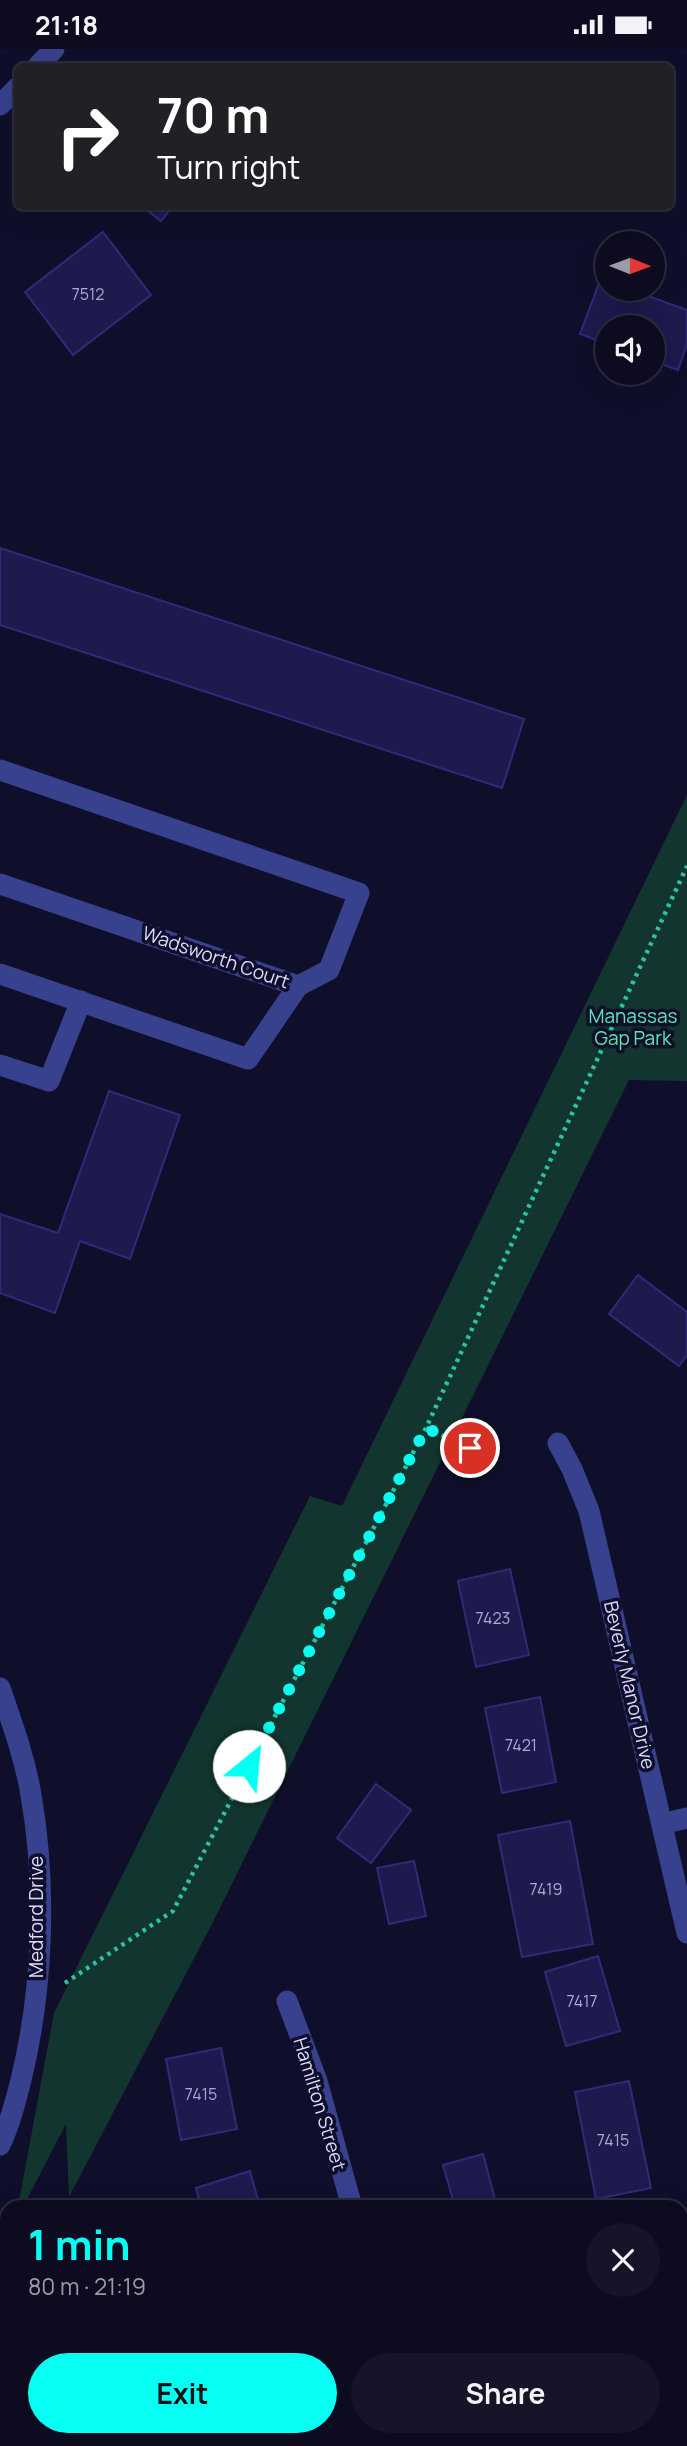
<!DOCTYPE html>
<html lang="en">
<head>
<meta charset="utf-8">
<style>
	:root { --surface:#0c0b20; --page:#151429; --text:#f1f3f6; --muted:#9a9ba5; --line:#2c2b3e; --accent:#06fff3 }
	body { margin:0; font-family:Manrope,sans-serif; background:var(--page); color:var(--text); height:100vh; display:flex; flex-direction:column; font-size:26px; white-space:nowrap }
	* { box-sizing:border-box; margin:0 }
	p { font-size:23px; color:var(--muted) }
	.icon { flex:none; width:38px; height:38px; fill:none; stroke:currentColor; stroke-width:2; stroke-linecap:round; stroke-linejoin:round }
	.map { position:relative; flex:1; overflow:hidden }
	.details { position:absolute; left:0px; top:2151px; width:688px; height:247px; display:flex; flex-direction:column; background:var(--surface); border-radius:21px 21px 0 0; box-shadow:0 7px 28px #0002,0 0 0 2px var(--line) }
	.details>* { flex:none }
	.guide { position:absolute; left:14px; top:14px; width:660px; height:147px; border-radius:10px; box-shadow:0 7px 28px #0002,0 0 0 2px var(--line); background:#202124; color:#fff; overflow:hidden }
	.needle { width:46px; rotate:91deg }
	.tools { position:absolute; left:595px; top:182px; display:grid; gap:14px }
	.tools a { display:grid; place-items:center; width:70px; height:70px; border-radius:50%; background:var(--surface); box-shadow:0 7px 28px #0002,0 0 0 2px var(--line); font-size:35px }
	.pin { position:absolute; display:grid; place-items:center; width:60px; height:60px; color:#fff; margin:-30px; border:4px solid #fff; border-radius:50%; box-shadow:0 2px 7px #0007 }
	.me { position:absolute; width:77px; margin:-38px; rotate:28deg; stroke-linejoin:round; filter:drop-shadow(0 0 5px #0008) }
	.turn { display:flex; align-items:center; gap:24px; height:147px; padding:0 28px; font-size:32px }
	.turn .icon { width:91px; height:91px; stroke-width:2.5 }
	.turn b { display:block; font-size:49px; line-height:60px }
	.round { display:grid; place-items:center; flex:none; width:74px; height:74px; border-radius:37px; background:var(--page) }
	.summary { display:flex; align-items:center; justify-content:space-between; height:119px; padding:0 28px }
	h1 { font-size:42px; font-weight:700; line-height:52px; color:var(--accent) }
	.cta { display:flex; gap:14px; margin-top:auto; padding:14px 28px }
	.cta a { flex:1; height:80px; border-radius:42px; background:var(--accent); color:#111; font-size:28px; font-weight:700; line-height:80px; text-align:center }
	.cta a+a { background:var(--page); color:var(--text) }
	.status { display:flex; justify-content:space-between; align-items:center; height:49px; padding:0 35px; background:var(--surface); direction:ltr }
	.status svg { height:19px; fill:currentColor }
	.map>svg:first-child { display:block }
</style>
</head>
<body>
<div class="status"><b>21:18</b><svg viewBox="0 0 49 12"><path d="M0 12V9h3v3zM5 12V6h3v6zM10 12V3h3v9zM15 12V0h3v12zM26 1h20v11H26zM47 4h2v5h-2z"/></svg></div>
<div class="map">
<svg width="687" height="2397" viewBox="0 0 687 2397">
	<rect width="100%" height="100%" fill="#100f2b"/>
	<!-- green -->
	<g fill="#12362f">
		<polygon points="687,746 687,1032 629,1031 213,1873 69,2148 66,2075 23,2158 18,2158 54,1964 310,1447 342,1457"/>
		<polygon points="7,2280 7,2390 168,2390 170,2397 3,2397 0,2385 0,2282"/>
	</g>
	<!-- building -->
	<g fill="#1d1a4d" stroke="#2f2b7a" stroke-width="2">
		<polygon points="143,158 172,158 161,172"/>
		<polygon points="103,183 151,246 73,306 25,243"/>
		<polygon points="601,229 607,232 607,240 629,240 687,261 687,295 678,321 653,312 653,278 607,278 607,295 580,285"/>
		<polygon points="0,499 524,670 502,739 0,576"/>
		<polygon points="109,1042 180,1066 130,1210 80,1192 55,1264 0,1244 0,1165 58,1184"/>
		<polygon points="638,1226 687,1263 687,1306 679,1317 609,1265"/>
		<polygon points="510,1520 529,1606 476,1618 458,1532"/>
		<polygon points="540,1648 556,1733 502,1744 485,1659"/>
		<polygon points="376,1735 411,1761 371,1814 337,1789"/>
		<polygon points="570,1772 593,1895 522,1908 498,1786"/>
		<polygon points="414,1812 426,1867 389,1875 377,1819"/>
		<polygon points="598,1907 620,1982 566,1997 545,1923"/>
		<polygon points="221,1999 237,2080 181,2091 166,2010"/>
		<polygon points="629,2032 651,2139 596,2150 575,2043"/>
		<polygon points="483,2105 497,2158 455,2158 443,2116"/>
		<polygon points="250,2122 260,2158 201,2158 196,2139"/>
		<polygon points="687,2293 687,2375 681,2377 681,2295"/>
	</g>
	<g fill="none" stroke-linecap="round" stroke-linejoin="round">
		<!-- path -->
		<g stroke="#2ac3a3" stroke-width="4.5" stroke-dasharray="3.5 5" stroke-linecap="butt">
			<polyline points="426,1379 491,1409"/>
			<polyline points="65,1934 173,1862 426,1379 687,817"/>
		</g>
		<!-- minor -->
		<g stroke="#38418d" stroke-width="21">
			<polyline points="37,18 54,0"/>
			<polyline points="0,56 18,38"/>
			<polyline points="0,721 359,844 329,921 298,937"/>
			<polyline points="0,835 298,937 248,1010 0,925"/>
			<polyline points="0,1016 49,1032 81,952"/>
			<polyline points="558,1394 572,1420 589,1462 687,1884"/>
			<path d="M0,1639c12,35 25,70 31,107 16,92 12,194 -10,285 -6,23 -11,44 -21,65"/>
			<polyline points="662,1775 687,1769"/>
			<polyline points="287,1952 317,2032 352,2158"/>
			<polyline points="408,2390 410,2397"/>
		</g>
	</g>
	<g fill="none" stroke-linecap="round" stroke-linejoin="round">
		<!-- route -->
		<polyline stroke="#06fff3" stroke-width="12" stroke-dasharray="0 21.6" points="249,1717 426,1379 470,1399"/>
	</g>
	<g text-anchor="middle" stroke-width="7" stroke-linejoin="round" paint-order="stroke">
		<!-- number labels -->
		<g font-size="16" fill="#ababd2">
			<text x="88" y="251">7512</text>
			<text x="493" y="1575">7423</text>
			<text x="521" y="1702">7421</text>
			<text x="546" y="1846">7419</text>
			<text x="582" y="1958">7417</text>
			<text x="201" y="2051">7415</text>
			<text x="613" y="2097">7415</text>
		</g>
		<!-- street labels -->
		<g font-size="19" fill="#dadbff" stroke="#100f2b">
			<text transform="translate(216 908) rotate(19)" y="7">Wadsworth Court</text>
			<text transform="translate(630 1636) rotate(77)" y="7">Beverly Manor Drive</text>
			<text transform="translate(36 1868) rotate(-90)" y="7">Medford Drive</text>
			<text transform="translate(320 2055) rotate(73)" y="7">Hamilton Street</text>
		</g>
		<!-- park labels -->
		<g font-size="19" fill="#5ee7b0" stroke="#100f2b">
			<text x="633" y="974">Manassas<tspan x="633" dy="22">Gap Park</tspan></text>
		</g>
	</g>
</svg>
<div class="tools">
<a><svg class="needle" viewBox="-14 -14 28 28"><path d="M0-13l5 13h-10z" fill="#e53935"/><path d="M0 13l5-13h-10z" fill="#9a9ba5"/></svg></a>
<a><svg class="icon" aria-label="sound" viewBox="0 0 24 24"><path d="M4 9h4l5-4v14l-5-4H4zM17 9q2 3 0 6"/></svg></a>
</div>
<div class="pin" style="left:470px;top:1399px;background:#d93025"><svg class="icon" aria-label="arrive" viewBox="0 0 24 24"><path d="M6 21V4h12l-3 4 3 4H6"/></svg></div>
<svg class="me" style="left:249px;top:1717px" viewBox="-20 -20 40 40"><circle r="19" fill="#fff"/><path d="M0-13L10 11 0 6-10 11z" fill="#06fff3"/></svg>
<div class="guide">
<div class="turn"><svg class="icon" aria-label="right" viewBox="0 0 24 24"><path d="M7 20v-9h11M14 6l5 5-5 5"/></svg><div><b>70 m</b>Turn right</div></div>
</div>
<section class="details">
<div class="summary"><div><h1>1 min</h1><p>80 m · 21:19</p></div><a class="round"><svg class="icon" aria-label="close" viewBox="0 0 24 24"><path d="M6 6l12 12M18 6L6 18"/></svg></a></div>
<div class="cta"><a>Exit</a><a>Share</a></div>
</section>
</div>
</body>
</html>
